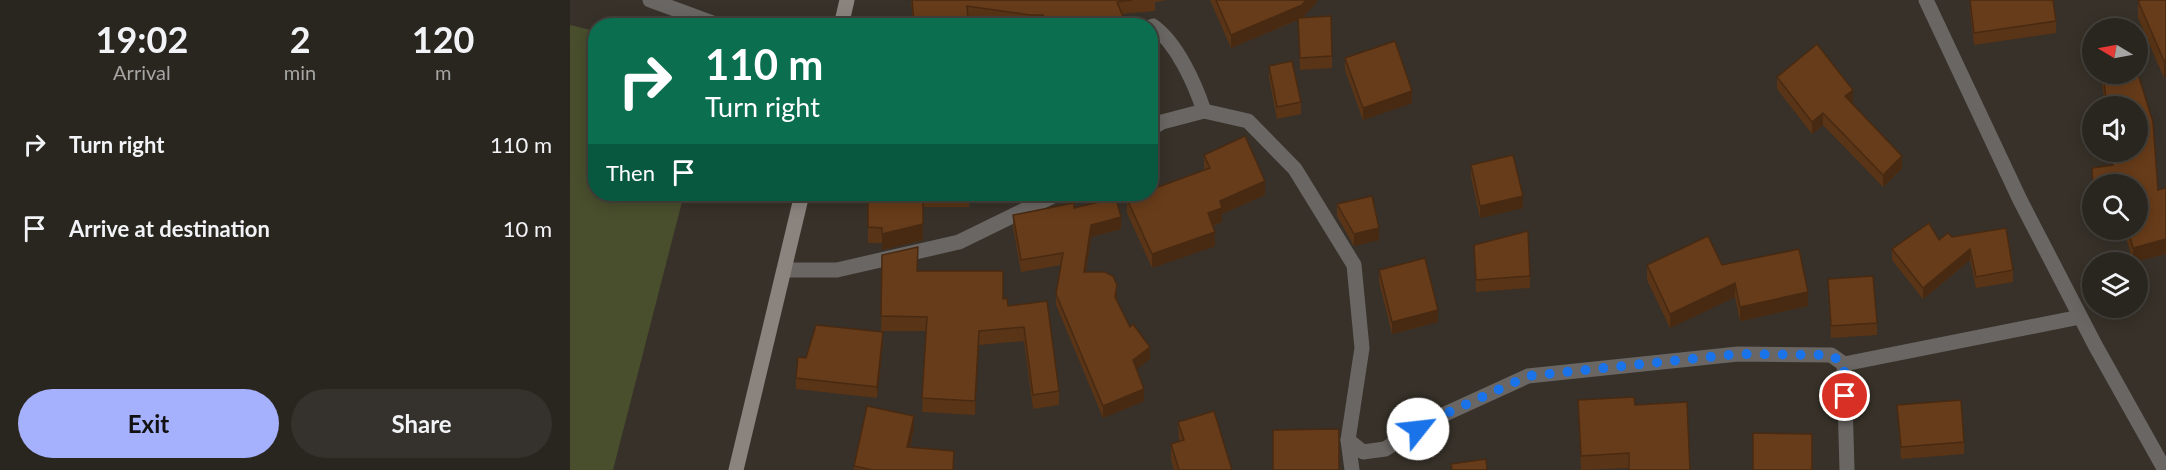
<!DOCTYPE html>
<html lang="en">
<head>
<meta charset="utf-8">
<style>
	:root { --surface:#29251f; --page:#35312c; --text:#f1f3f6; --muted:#a5a5a4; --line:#45423d; --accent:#a5b1fc }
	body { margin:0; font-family:Lato,sans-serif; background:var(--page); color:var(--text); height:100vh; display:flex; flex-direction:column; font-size:22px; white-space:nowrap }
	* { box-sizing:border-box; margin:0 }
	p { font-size:20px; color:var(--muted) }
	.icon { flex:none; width:33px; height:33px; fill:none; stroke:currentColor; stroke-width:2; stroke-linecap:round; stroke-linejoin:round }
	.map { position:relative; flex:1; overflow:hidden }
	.details { display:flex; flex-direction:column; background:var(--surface); width:570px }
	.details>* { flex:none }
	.top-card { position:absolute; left:18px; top:18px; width:570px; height:183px; border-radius:24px; box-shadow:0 3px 15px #0003,0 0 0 2px var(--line); background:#0b6e4f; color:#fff; overflow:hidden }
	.needle { width:39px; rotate:280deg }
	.controls { position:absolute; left:1512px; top:18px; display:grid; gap:12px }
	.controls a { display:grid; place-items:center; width:66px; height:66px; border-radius:50%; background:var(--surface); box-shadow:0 3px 15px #0003,0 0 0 2px var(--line); font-size:30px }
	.pin { position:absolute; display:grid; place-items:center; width:51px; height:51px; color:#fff; margin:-26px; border:3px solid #fff; border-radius:50%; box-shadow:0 2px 6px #0007 }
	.me { position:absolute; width:66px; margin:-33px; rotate:61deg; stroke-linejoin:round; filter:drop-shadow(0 0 4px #0008) }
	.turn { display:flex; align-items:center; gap:21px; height:126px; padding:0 18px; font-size:27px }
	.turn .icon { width:78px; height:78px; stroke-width:2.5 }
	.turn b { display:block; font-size:42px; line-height:51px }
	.then { display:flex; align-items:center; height:57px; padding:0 18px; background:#0003; gap:12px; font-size:22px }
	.eta { display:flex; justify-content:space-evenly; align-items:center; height:102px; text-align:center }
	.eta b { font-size:36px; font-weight:700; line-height:42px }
	.cta { display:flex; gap:12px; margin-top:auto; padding:12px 18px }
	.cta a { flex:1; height:69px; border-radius:36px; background:var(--accent); color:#111; font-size:24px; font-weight:700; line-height:69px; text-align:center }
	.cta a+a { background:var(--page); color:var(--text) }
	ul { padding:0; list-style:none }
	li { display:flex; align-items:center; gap:18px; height:84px; padding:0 18px }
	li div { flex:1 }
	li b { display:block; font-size:22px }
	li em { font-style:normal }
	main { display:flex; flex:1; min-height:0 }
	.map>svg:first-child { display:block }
</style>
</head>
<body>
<main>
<section class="details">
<div class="eta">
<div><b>19:02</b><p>Arrival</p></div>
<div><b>2</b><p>min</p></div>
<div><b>120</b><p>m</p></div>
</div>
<ul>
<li><svg class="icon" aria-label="right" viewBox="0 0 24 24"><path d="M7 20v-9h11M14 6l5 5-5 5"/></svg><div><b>Turn right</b></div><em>110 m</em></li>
<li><svg class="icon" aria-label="arrive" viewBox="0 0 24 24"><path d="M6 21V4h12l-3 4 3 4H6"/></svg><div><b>Arrive at destination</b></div><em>10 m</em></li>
</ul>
<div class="cta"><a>Exit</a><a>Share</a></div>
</section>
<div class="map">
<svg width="1596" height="470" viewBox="0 0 1596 470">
	<rect width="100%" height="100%" fill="#373129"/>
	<!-- park -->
	<polygon fill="#494e2d" points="0,25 25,31 26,194 114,194 43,470 0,470"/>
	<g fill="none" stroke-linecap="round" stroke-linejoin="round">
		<!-- minor -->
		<g stroke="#6a6663" stroke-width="15">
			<polyline points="80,0 151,26"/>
			<polyline points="1356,0 1450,200 1525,345 1595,470"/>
			<path d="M580,27l3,-1c24,17 42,58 51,85"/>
			<polyline points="580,129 592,122 634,111 678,121 725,169 784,265 792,348 778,440 793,452 815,449 864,419 958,376 1168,354 1261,355 1274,364 1277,470"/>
			<polyline points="214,270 267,270 389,242 487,194"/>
			<polyline points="1274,364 1510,317"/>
			<polyline points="778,440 782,470"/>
		</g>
		<!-- secondary -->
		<g stroke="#8a837e" stroke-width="15">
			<polyline points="271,26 277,0"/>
			<polyline points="166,470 232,194"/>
		</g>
	</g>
	<!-- wall -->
	<g fill="#593416">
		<polygon points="341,0 598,0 585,2 585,11 552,14 557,26 439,26 398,19 398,26 343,26"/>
		<polygon points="640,0 747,0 747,2 732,18 762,56 762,68 730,70 728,20 661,48"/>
		<polygon points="1400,0 1486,21 1486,33 1404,45 1400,11"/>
		<polygon points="1596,0 1594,78 1568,18 1568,1"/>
		<polygon points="775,58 842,103 793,120 775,70"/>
		<polygon points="699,66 731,102 731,114 707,119 699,78"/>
		<polygon points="1531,74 1553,74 1555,78 1568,74 1583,122 1588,190 1596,188 1596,254 1563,262 1554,230 1568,230 1568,184 1522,184 1522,188 1522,168 1542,165 1540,152 1568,152 1568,106 1535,106"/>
		<polygon points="1207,77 1283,102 1281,103 1332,168 1313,187 1253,125 1242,134 1207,89"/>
		<polygon points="634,155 695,195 652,214 652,222 643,226 645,246 582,268 557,213 557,199 634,170"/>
		<polygon points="901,165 953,208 910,218 901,177"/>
		<polygon points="298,194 399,194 399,207 353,207 353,240 312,250 312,243 298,243"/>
		<polygon points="767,204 809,240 784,246 767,216"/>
		<polygon points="504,208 551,229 521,237 516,272 547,297 547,301 560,327 580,359 566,369 574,401 533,418 486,305 486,294 491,265 451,272 443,227 443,215"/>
		<polygon points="1382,237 1443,270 1443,282 1406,288 1400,260 1353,299 1322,260 1322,249"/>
		<polygon points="904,245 960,276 960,288 906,292"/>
		<polygon points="312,255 347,271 433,299 438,306 477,301 489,391 489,405 463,409 454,341 409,345 405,415 352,412 356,331 311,331"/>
		<polygon points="1077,265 1152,265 1238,306 1170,321 1165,297 1100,328 1077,280"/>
		<polygon points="809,270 868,322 822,334 809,282"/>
		<polygon points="1258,279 1307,323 1307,335 1261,338"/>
		<polygon points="313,344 307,398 226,389 226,378 236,358"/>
		<polygon points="1008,400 1065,405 1120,470 1059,470 1059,468 1011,470"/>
		<polygon points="1327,405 1394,442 1394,454 1331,459"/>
		<polygon points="608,422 662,470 604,470 601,460 601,444 609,441"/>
		<polygon points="344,428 340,448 384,463 384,470 284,470 284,466"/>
	</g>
	<!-- shaded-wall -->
	<g fill="#482a12">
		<polygon points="736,0 747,0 747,2 732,18 661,48 661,35"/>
		<polygon points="1596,60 1596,77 1594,78 1594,61"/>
		<polygon points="1283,90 1283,102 1275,108 1275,96"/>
		<polygon points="842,91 842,103 793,120 793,108"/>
		<polygon points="1253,113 1253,125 1242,134 1242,122"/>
		<polygon points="1332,156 1332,168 1313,187 1313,175"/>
		<polygon points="695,181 695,195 652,214 652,222 638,227 638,213 650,201"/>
		<polygon points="353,194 353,240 312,250 312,234"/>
		<polygon points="953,196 953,208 910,218 910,206"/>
		<polygon points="551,217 551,229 521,237 514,283 514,272 521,225"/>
		<polygon points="809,228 809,240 784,246 784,234"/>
		<polygon points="645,232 645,246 582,268 582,254"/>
		<polygon points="1596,239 1596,254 1563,262 1563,248"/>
		<polygon points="1400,249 1400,260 1353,299 1353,288"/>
		<polygon points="1165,283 1165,297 1100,328 1100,314"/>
		<polygon points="547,285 547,297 545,309 545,297"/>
		<polygon points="1238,292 1238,306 1170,321 1170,307"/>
		<polygon points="868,310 868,322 822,334 822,322"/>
		<polygon points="409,331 409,345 405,415 405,401"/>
		<polygon points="313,332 313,344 307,398 307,387"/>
		<polygon points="580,347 580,359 563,372 563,360"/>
		<polygon points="574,389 574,401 533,418 533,406"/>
		<polygon points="344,416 344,428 337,460 337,447"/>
	</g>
	<!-- building -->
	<g fill="#673c1a" stroke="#482a12" stroke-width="1.5">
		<polygon points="342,0 562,0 547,2 557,26 522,26 523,25 474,18 473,15 460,15 397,6 398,19 344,23"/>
		<polygon points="646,0 736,0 732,5 661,35"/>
		<polygon points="1400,0 1483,0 1486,21 1404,33"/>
		<polygon points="1571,0 1596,0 1596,60 1594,61 1568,1"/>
		<polygon points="761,16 762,56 730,58 728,18"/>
		<polygon points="1537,22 1539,28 1528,28 1527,24"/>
		<polygon points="825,41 842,91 793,108 775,58"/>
		<polygon points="1247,44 1283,90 1275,96 1332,156 1313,175 1253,113 1242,122 1207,77"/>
		<polygon points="722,61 731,102 707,107 699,66"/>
		<polygon points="1533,74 1553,74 1555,78 1568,74 1583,122 1588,190 1596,188 1596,239 1563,248 1558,230 1568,230 1568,184 1523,184 1522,168 1543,165 1542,152 1568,152 1568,106 1537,106"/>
		<polygon points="675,136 695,181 650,201 652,208 638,213 645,232 582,254 557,199 571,194 580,194 580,190 640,168 634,155"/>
		<polygon points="943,155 953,196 910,206 901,165"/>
		<polygon points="298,194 353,194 353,224 312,234 312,228 298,227"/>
		<polygon points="802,196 809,228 784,234 767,204"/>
		<polygon points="546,198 551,217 521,225 514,272 535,272 543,276 547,285 545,297 560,327 563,324 580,347 563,360 574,389 533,406 486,294 493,253 451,260 443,215 504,203 504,208"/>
		<polygon points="1359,223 1369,240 1378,233 1382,237 1436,228 1443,270 1406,277 1400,249 1353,288 1322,249"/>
		<polygon points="958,231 960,276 906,280 904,245"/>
		<polygon points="1138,236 1152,265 1229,249 1238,292 1170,307 1165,283 1100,314 1077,265"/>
		<polygon points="348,247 347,271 433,271 433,299 437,298 438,306 477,301 489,391 463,395 454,327 409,331 405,401 352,398 357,317 311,316 312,255"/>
		<polygon points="855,258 868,310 822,322 809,270"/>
		<polygon points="1303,276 1307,323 1261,326 1258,279"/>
		<polygon points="246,325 313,332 307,387 226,378 228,357 236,358"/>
		<polygon points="1064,397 1065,405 1117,402 1120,470 1059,470 1059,453 1011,456 1008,400"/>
		<polygon points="1391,400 1394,442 1331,447 1327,405"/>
		<polygon points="297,406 344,416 337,447 384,451 383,470 302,470 284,466"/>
		<polygon points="644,411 662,470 609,470 601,444 614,440 608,422"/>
		<polygon points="769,429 769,470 703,470 703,430"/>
		<polygon points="1183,433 1242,434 1242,470 1183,470"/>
		<polygon points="916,459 917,470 882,470 881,464"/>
	</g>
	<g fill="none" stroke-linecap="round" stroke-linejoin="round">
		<!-- route -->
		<polyline stroke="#1a73e8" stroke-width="10" stroke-dasharray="0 18" points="848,429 864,419 958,376 1168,354 1261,355 1274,364 1275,396"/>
	</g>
</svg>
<div class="controls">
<a><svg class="needle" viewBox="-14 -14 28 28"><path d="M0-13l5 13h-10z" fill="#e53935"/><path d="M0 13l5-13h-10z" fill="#a5a5a4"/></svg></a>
<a><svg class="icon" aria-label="sound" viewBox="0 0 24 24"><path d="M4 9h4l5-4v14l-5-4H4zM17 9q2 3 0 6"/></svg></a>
<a><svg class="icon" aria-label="search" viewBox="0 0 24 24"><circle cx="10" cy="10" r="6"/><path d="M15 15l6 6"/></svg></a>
<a><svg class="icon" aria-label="layers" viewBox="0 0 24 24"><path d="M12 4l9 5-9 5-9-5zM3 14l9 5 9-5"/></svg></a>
</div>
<div class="pin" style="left:1275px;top:396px;background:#d93025"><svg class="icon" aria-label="arrive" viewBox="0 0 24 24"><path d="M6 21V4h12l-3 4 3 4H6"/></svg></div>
<svg class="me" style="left:848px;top:429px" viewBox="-20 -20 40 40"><circle r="19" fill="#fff"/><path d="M0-13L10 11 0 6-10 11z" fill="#1a73e8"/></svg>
<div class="top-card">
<div class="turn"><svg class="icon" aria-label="right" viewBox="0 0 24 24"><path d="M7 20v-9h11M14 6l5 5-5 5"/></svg><div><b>110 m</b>Turn right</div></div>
<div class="then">Then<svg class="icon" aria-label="arrive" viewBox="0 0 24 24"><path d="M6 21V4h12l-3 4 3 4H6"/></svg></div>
</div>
</div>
</main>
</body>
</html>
